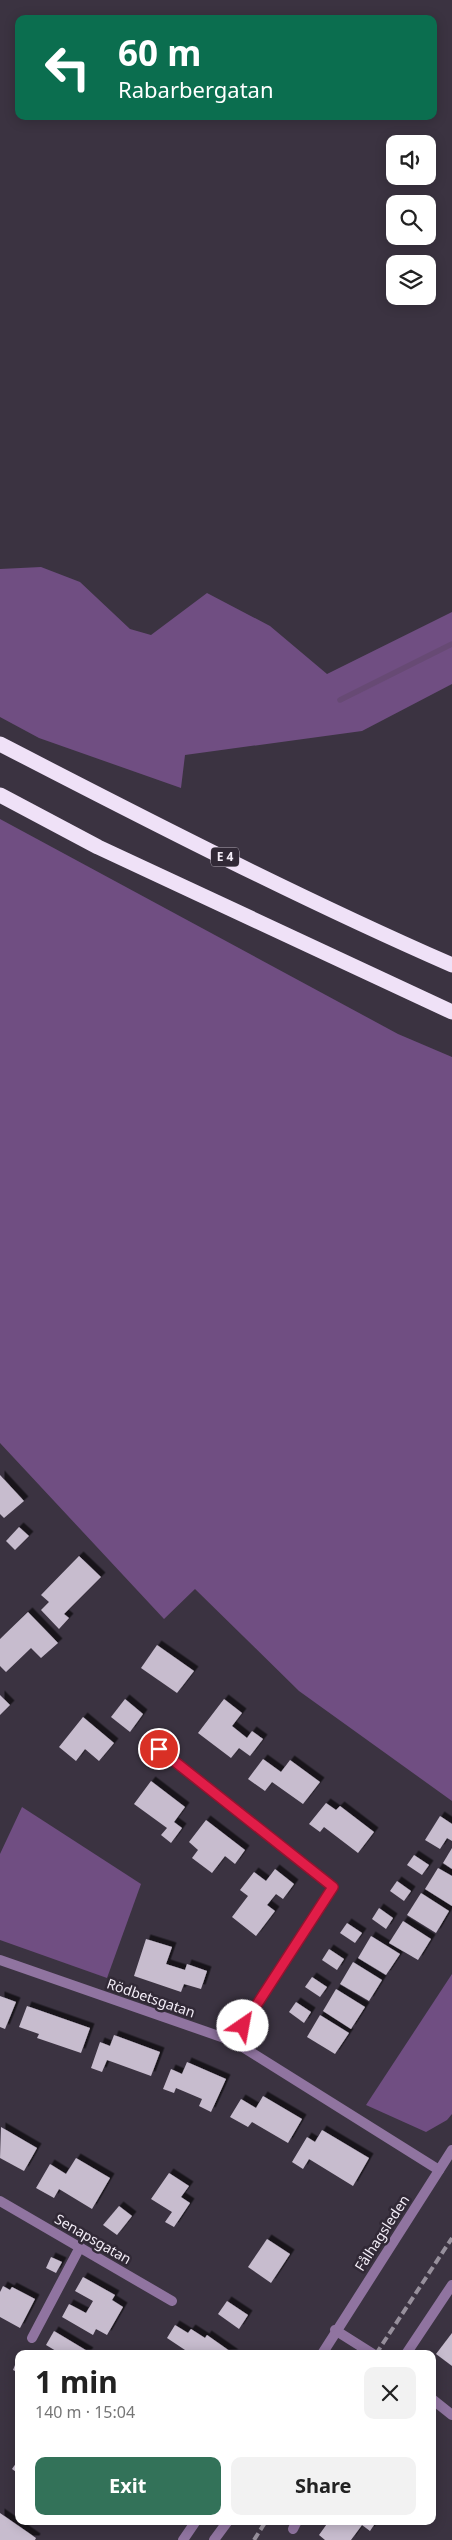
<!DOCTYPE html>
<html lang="en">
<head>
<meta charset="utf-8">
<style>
	:root { --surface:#fff; --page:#f2f2f2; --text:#222; --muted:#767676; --accent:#337259 }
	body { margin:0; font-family:"Noto Sans",sans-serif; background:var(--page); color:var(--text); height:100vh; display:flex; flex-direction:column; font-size:19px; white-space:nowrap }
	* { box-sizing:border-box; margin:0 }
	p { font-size:16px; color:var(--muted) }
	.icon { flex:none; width:28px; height:28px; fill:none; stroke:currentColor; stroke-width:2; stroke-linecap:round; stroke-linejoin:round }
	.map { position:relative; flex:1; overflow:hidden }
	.panel { position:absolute; left:15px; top:2350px; width:421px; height:175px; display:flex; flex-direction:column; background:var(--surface); border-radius:10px; box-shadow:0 2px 12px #0003 }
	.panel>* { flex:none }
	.top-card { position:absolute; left:15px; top:15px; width:422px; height:105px; border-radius:10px; box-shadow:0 2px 12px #0003; background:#0b6e4f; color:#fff; overflow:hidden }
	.buttons { position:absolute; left:386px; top:135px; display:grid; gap:10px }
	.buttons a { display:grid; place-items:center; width:50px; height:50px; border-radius:10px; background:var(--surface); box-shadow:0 2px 12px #0003; font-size:25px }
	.pin { position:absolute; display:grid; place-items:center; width:42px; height:42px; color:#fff; margin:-21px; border:2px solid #fff; border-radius:50%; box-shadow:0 1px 5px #0007 }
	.me { position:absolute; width:55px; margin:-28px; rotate:33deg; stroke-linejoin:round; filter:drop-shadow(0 0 4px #0008) }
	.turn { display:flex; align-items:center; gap:18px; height:105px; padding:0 20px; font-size:22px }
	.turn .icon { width:65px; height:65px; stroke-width:2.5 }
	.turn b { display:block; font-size:35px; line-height:42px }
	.round { display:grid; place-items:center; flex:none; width:52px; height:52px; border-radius:10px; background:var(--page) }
	.head { display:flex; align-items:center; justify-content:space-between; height:85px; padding:0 20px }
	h1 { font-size:30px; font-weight:700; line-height:38px }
	.primary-button { display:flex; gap:10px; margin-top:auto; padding:10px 20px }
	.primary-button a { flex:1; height:58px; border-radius:10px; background:var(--accent); color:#fff; font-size:20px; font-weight:700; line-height:58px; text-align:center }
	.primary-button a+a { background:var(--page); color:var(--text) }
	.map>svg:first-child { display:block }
</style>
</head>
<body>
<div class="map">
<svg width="452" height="2540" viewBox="0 0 452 2540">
	<defs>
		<filter id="shadow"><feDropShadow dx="4.5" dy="-4.5" stdDeviation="0" flood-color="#0009"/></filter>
	</defs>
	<rect width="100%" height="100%" fill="#3b3341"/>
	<!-- green -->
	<g fill="#704e82">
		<polygon points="41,567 80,582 130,629 151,635 207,593 270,626 327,674 452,612 452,684 362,731 185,755 181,788 39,738 0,717 0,569"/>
		<polygon points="0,819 398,1034 452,1057 452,1801 299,1691 195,1589 164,1619 0,1443"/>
		<polygon points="22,1807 141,1884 107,1978 0,1940 0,1854"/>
		<polygon points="452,1974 452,2114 447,2120 426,2132 366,2105"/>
	</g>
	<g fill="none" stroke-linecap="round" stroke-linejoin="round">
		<!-- stream -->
		<polyline stroke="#674a74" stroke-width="5.5" points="340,700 452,644"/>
	</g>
	<!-- building -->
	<g fill="#c7bcce" filter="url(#shadow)">
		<polygon points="0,1475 24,1501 4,1518 0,1514"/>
		<polygon points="19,1527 29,1536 15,1550 6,1541"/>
		<polygon points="79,1556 101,1577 64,1614 69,1618 59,1629 41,1610 49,1602 41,1595"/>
		<polygon points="28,1612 58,1643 41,1658 31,1648 6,1672 0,1666 0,1639"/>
		<polygon points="157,1645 194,1671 177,1693 141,1668"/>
		<polygon points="0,1695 10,1705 0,1715"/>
		<polygon points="125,1699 143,1714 130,1732 111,1717"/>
		<polygon points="224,1699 242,1713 232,1726 247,1738 252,1731 263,1739 250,1756 239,1748 231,1758 198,1733"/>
		<polygon points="83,1717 114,1743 99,1761 85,1749 76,1761 59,1747"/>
		<polygon points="263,1759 281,1772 290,1760 320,1782 303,1804 272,1782 265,1791 248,1779"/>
		<polygon points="151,1781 185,1807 174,1822 182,1828 171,1843 161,1835 167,1828 134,1804"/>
		<polygon points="326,1803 336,1810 340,1806 374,1832 358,1853 324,1827 320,1832 309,1824"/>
		<polygon points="440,1816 452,1824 452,1841 447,1838 440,1849 425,1840"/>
		<polygon points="206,1820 245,1850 235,1864 225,1856 212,1873 192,1858 198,1850 189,1842"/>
		<polygon points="452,1848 452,1869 443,1863"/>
		<polygon points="414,1855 429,1865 422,1875 407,1865"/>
		<polygon points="438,1868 452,1876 452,1906 425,1889"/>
		<polygon points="275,1869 294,1884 283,1899 276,1894 267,1905 275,1911 256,1936 232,1917 248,1896 240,1890 254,1872 266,1881"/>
		<polygon points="397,1881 411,1891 404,1901 390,1891"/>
		<polygon points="421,1893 449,1911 436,1933 407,1915"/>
		<polygon points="379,1908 393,1918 386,1929 372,1919"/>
		<polygon points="403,1921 431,1939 418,1960 389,1943"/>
		<polygon points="347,1923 362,1933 355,1943 340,1933"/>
		<polygon points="371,1936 400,1954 386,1975 358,1958"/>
		<polygon points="146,1939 172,1947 166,1964 185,1970 187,1964 207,1971 201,1989 184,1984 181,1992 134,1976"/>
		<polygon points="329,1949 344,1959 337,1970 322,1960"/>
		<polygon points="353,1962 382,1980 369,2001 340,1984"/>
		<polygon points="312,1977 327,1987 320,1997 305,1987"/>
		<polygon points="336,1989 365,2007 351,2029 323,2011"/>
		<polygon points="0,1996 16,2002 5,2029 0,2027"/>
		<polygon points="296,2002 311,2012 304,2023 289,2012"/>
		<polygon points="27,2006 90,2028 81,2053 37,2038 39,2034 19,2027"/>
		<polygon points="320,2015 349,2033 335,2054 307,2037"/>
		<polygon points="114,2035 160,2052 151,2076 107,2060 102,2072 91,2068 100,2042 110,2046"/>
		<polygon points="187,2062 226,2079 211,2112 199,2106 202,2099 176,2088 174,2093 163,2089 171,2069 182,2074"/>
		<polygon points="263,2096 302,2119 288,2143 252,2122 248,2127 230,2117 241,2099 256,2108"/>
		<polygon points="1,2127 37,2148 24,2171 0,2158"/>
		<polygon points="322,2130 369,2158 353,2186 309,2159 303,2169 292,2162 307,2137 315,2142"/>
		<polygon points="76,2158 110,2178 92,2209 59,2189 54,2198 36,2188 50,2164 66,2174"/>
		<polygon points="169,2173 189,2186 181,2197 190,2203 174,2227 165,2222 172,2212 151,2199"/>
		<polygon points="119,2206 132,2216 117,2235 103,2225"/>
		<polygon points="267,2239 290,2254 271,2283 248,2267"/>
		<polygon points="51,2257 62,2262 56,2273 46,2268"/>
		<polygon points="83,2277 115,2295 112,2300 123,2307 107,2335 96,2329 93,2335 62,2317 69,2304 86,2313 93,2301 75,2291"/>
		<polygon points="3,2286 10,2290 12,2287 35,2299 20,2328 0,2317 0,2292"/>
		<polygon points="227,2301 248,2315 239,2329 218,2314"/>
		<polygon points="175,2325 188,2333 191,2329 205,2338 207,2335 234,2354 191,2354 167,2338"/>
		<polygon points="54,2331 89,2352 87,2354 61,2354 46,2345"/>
		<polygon points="452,2333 452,2366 436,2354"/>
		<polygon points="17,2360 19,2361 19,2373 13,2370"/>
		<polygon points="19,2459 19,2474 12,2469"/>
		<polygon points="0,2513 36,2538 35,2540 0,2540"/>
		<polygon points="329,2521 383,2521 380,2525 376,2522 370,2531 362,2525 351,2540 325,2540 319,2535"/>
	</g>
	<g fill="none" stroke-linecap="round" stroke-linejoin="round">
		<!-- minor -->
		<g stroke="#9074a0" stroke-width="10">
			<polyline points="159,1749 333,1887 233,2041"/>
			<polyline points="0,1960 233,2041 439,2170"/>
			<polyline points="0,2201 172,2301"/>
			<polyline points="335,2330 373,2354"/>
			<polyline points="32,2338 80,2247"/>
			<polyline points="406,2354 452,2285"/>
			<polyline points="432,2399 452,2415"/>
			<polyline points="293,2529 297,2521"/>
		</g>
		<!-- tertiary -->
		<g stroke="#9074a0" stroke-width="10">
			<polyline points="322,2354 452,2150"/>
			<polyline points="183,2540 196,2521"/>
			<polyline points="214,2540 228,2521"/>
		</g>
		<!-- motorway -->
		<g stroke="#efe1f7" stroke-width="15">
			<path d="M0,744c149,77 299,154 452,221"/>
			<polyline points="0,795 98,847 452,1012"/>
		</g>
		<!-- rail -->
		<g stroke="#97909c" stroke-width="4" stroke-dasharray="8 4" stroke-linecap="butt">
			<polyline points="376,2354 452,2238"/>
			<polyline points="254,2540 266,2521"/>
		</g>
	</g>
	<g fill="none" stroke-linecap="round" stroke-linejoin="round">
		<!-- route casing -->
		<g stroke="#92132f" stroke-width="12">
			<polyline id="route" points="159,1749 333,1887 243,2026"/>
		</g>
		<!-- route -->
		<use href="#route" stroke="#e11d48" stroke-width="9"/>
	</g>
	<g text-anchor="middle" stroke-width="5" stroke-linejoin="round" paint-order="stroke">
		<!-- shield labels -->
		<rect fill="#312936" stroke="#bab3be" stroke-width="1" x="211" y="847.5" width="28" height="19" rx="4"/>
		<g font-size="12" font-weight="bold" fill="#f4eef8">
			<text x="225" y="861">E 4</text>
		</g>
		<!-- street labels -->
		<g font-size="14" fill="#f4eef8" stroke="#312936">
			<text transform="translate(151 1998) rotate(19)" y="5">Rödbetsgatan</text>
			<text transform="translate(382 2233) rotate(-57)" y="5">Fålhagsleden</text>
			<text transform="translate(93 2239) rotate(30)" y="5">Senapsgatan</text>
		</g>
	</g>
</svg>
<div class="buttons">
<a><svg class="icon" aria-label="sound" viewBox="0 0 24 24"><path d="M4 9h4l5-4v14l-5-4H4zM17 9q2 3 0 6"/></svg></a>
<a><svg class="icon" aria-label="search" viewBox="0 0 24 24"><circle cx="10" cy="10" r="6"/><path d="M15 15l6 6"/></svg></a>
<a><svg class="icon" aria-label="layers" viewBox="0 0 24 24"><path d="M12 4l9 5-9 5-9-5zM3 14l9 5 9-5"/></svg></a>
</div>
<div class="pin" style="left:159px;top:1749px;background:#d93025"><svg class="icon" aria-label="arrive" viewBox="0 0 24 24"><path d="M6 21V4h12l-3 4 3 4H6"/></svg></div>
<svg class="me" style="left:243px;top:2026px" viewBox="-20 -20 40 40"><circle r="19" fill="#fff"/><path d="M0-13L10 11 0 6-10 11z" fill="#e11d48"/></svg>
<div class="top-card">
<div class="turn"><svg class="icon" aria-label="left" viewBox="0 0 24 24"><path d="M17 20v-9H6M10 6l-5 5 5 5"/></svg><div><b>60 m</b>Rabarbergatan</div></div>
</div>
<section class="panel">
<div class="head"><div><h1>1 min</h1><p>140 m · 15:04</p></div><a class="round"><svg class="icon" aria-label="close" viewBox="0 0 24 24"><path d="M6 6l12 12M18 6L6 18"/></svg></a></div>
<div class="primary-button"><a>Exit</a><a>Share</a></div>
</section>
</div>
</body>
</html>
